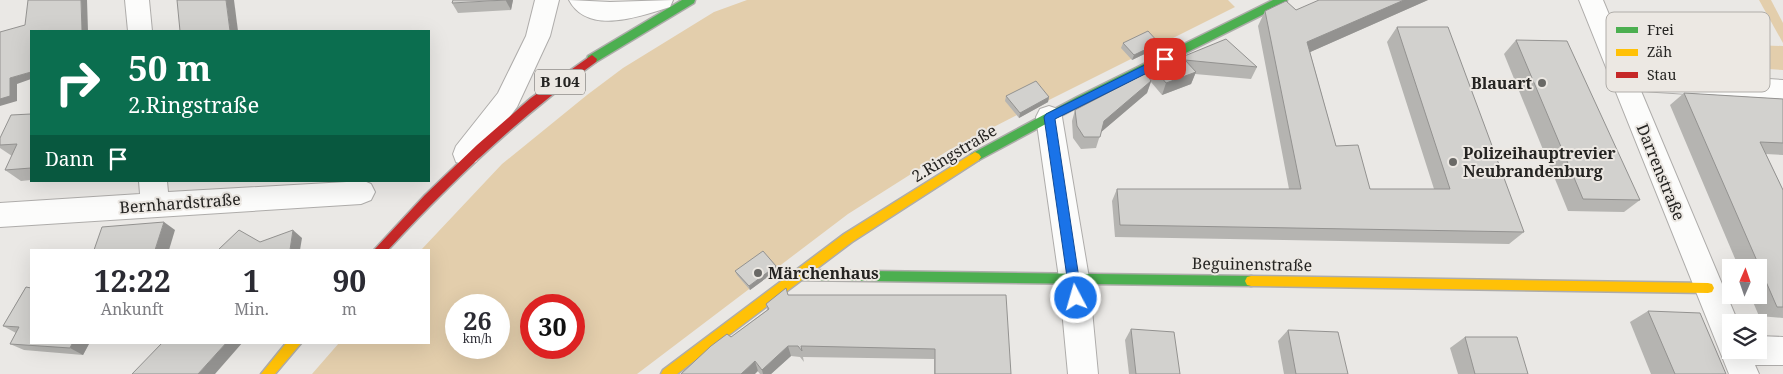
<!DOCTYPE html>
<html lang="de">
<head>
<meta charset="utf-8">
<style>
	:root { --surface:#fff; --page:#f2f2f3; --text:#2b2b33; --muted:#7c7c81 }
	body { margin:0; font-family:"Noto Serif",serif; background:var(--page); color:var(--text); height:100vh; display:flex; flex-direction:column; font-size:19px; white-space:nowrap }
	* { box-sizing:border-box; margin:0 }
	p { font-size:16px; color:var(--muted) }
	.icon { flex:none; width:28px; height:28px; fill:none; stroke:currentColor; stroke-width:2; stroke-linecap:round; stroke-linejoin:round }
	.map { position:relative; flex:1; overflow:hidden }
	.details { position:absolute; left:30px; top:249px; width:400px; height:95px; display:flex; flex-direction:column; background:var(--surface); border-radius:0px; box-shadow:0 5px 20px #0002 }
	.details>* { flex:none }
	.guide { position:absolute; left:30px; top:30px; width:400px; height:152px; border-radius:0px; box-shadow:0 5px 20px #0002; background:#0b6e4f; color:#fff; overflow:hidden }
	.needle { width:32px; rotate:2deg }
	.fabs { position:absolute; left:1722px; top:259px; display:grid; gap:10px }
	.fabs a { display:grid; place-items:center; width:45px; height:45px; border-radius:0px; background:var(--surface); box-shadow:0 5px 20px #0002; font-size:25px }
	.speed { position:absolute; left:445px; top:294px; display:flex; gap:10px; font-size:25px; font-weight:700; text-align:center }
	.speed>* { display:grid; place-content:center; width:65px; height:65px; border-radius:50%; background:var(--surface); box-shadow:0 5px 20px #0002; line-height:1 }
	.speed small { font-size:12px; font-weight:400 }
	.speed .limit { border:8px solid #d22; background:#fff; color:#111 }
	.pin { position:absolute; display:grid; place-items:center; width:42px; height:42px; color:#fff; margin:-21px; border-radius:10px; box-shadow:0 2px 8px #0006 }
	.me { position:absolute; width:55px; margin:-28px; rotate:354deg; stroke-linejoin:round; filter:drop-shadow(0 0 4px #0008) }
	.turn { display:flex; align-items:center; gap:18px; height:105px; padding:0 15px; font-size:22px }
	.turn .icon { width:65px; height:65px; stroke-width:2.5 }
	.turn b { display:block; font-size:35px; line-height:42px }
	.then { display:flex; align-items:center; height:48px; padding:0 15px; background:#0003; gap:10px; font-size:19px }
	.eta { display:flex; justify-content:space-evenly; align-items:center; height:85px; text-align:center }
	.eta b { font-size:30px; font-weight:700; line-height:35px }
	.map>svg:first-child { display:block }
</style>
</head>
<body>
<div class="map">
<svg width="1783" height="374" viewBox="0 0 1783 374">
	<rect width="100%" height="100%" fill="#eae8e5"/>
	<!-- green -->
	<g fill="#e3ceac" fill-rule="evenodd">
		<path d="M747,0h481l7,7 -188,94h-41l11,14 -68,35 -101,64 -211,160h-325l27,-31 90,-1v-92h-8l81,-86 85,-69 36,-27 91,-56zM456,305h43v43h-43zM531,305h43v43h-43z"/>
		<polygon points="1759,0 1771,0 1783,23 1783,43"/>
		<polygon points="1632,41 1783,46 1783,70 1660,62 1644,53"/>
	</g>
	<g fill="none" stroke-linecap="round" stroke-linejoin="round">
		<!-- street casing -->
		<g stroke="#aeacaa" stroke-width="2">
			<g id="street">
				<polygon points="125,0 149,0 152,31 128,31"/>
				<polygon points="535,0 559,0 550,36 517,107 476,162 466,165 456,162 453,154 456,146 498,93 526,36"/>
				<path d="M569,0l41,2 63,-2 -3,7c-29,9 -82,29 -101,-7z"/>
				<polygon points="1579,0 1603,0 1632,70 1783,80 1783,100 1641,91 1738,322 1731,322 1731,350 1759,350 1759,336 1783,337 1783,365 1755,365 1759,374 1729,374"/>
				<polygon points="1049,106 1058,109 1062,117 1089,278 1098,374 1068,374 1059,278 1036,117 1040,109"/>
				<polygon points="139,181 167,181 168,192 364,181 371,184 375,192 371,200 361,204 0,227 0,203 140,194"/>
			</g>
		</g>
		<!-- fast casing -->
		<g stroke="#aeacaa" stroke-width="3">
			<g id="fast">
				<polygon points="682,0 695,0 694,3 596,62 588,62 587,59 588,56"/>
				<polygon points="1273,0 1287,0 1286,3 1085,103 979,160 971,160 969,157 971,154 1077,97"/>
				<polygon points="795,270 1251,276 1255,277 1257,281 1255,285 1251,286 795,280 791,279 789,275 791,271"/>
			</g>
		</g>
		<!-- slow casing -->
		<g stroke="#aeacaa" stroke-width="3">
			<g id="slow">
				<polygon points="975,152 979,154 981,157 979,160 852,242 677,374 661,374 663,370 844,234"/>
				<polygon points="1251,276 1708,283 1712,284 1714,288 1712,292 1708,293 1251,286 1247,285 1245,281 1247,277"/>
				<polygon points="287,342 302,342 275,374 261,374"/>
			</g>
		</g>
		<!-- jam casing -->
		<g stroke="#aeacaa" stroke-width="3">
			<path id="jam" d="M592,55l5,4 -1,3c-77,55 -144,119 -208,188h-14l51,-55 52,-50 54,-47z"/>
		</g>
		<!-- street -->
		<use href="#street" fill="#fcfcfb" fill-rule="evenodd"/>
		<!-- fast -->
		<use href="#fast" fill="#4caf50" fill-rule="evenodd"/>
		<!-- slow -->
		<use href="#slow" fill="#ffc107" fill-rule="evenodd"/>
		<!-- jam -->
		<use href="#jam" fill="#c62828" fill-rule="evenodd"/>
	</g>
	<!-- wall -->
	<g fill="#b5b4b1">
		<polygon points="513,0 511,10 458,13 452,3"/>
		<polygon points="1428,0 1310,52 1336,146 1370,189 1434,189 1387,42 1397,27 1524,232 1509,244 1115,237 1112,201 1117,189 1289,189 1258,26 1265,11 1296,10"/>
		<polygon points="1516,40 1640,200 1624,212 1568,211 1504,54"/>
		<polygon points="1123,43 1159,43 1157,48 1132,60 1121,48"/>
		<polygon points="1182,57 1257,67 1251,79 1195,74 1191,84 1162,95 1151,82 1147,93 1101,132 1096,148 1081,149 1073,138 1072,121 1075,110 1149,77 1153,67"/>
		<polygon points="1684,93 1783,99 1783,155 1766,154 1783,190 1783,318 1759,316 1750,295 1759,295 1759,268 1739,268 1670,105"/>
		<polygon points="1006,96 1049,97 1048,102 1019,118 1005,101"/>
		<polygon points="31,114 31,180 21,181 5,170 12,156 0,148 0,138"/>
		<polygon points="776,266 777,270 750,290 737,275 735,271"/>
		<polygon points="26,287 31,342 90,342 83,355 24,350 10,344 16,333 3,326"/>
		<polygon points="788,295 1011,374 934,374 934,359 803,357 804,362 800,357 791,356 771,374 760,374 731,337 767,310 766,304"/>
		<polygon points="1648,311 1726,374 1651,374 1630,322"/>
		<polygon points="1131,329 1180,374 1129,374 1125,340"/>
		<polygon points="1288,330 1348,374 1284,374 1278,341"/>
		<polygon points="1465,337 1528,374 1458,374 1450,348"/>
	</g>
	<!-- shaded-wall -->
	<g fill="#939290">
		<polygon points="81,0 87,0 88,31 82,31"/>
		<polygon points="226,0 234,0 238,31 230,31"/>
		<polygon points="506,0 513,0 511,10 506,1"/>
		<polygon points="1404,0 1428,0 1299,57 1307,42"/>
		<polygon points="1159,43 1157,48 1132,60 1134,55"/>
		<polygon points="31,72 31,79 17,84 17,101 0,106 0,99 10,78"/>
		<polygon points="1196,72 1191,84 1162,95 1166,83"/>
		<polygon points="1151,81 1147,93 1100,133 1104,121"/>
		<polygon points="1049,97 1048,102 1019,118 1020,113"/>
		<polygon points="164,222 175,230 169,250 155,250"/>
		<polygon points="293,230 302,238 300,250 290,250"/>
		<polygon points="776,266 777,270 750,290 749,286"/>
		<polygon points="73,342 90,342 83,355 70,348"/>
		<polygon points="227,342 243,342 215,374 198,374"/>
		<polygon points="788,346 791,356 771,374 763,374 762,370"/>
		<polygon points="755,361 758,371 755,374 741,374"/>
	</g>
	<!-- building -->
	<g fill="#d2d1ce" stroke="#939290">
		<polygon points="28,0 81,0 82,31 31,31 31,72 10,78 10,96 0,99 0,32 25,25"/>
		<polygon points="177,0 226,0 230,31 180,31"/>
		<polygon points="453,0 506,0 452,3"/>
		<polygon points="1319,0 1404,0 1307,42 1336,146 1358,145 1370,189 1450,189 1397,27 1448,27 1524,232 1120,225 1117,189 1301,189 1265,11 1286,1 1296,10"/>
		<polygon points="1148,31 1159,43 1134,55 1123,43"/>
		<polygon points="1226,39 1257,67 1185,60 1196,72 1166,83 1153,67 1179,54 1182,57"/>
		<polygon points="1516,40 1567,41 1640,200 1583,199"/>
		<polygon points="1146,73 1151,81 1104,121 1100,137 1084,137 1077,126 1075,110"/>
		<polygon points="1036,81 1049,97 1020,113 1006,96"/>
		<polygon points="1684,93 1783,99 1783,143 1760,142 1783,190 1783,307 1777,307"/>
		<polygon points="31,114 31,168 5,170 17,144 0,145 0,138 11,115"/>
		<polygon points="164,222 155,250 94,250 102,227"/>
		<polygon points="239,230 260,242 293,230 290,250 218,250"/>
		<polygon points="763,251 776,266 749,286 735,271"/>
		<polygon points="26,287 31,288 31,342 73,342 70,348 10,344 19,327 3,326"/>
		<polygon points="786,288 788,295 1006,295 1011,374 935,374 935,349 801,346 802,351 798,346 788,346 762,370 755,361 741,374 681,374 711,346 727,334 731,337 769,309 766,304"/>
		<polygon points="1648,311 1700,313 1726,374 1675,374"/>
		<polygon points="1131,329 1174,332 1180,374 1136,374"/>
		<polygon points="1288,330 1338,332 1348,374 1296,374"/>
		<polygon points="1465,337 1517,337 1528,374 1475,374"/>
		<polygon points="163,342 227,342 198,374 132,374"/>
	</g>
	<!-- route -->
	<polygon fill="#1a73e8" stroke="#114b97" points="1165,55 1169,56 1169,62 1055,119 1082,298 1076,303 1070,298 1044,117 1046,114"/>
	<!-- markers -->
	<g fill="#6a6966" stroke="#ece8e3" stroke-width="2">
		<circle cx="1542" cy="83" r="5"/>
		<circle cx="1453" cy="162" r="5"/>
		<circle cx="758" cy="273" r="5"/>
	</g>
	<g text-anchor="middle" stroke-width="4" stroke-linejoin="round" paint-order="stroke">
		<!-- shield labels -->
		<rect fill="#ece8e3" stroke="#615f5c" stroke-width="1" x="535" y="69.5" width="50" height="25" rx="4"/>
		<g font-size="15" font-weight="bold" fill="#252422">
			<text x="560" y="87">B 104</text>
		</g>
		<!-- poi labels -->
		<g font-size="16" font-weight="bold" fill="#252422" stroke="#ece8e3" text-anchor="start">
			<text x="1532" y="89" text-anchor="end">Blauart</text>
			<text x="1463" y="159">Polizeihauptrevier<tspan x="1463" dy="18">Neubrandenburg</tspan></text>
			<text x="768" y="279">Märchenhaus</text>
		</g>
		<!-- street labels -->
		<g font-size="16" fill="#252422" stroke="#ece8e3">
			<text transform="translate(954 153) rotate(-31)" y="6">2.Ringstraße</text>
			<text transform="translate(1661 172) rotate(68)" y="6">Darrenstraße</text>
			<text transform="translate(180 203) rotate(-4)" y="6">Bernhardstraße</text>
			<text transform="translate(1252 264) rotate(1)" y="6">Beguinenstraße</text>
		</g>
	</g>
	<!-- legend -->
	<rect x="1606" y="12" width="164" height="80" rx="8" fill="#ece8e3" stroke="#b0ada9" stroke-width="1"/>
	<rect x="1616" y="27" width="22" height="6" fill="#4caf50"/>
	<rect x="1616" y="49" width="22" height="7" fill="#ffc107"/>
	<rect x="1616" y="72" width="22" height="6" fill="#c62828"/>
	<g font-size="14" fill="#252422">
		<text x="1647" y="35">Frei</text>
		<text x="1647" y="57">Zäh</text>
		<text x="1647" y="80">Stau</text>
	</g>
</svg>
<div class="fabs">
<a><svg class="needle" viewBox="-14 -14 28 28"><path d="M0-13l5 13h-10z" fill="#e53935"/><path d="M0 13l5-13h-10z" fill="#7c7c81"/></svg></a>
<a><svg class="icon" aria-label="layers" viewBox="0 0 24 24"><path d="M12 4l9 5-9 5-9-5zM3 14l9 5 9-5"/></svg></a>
</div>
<div class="speed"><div>26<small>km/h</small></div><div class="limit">30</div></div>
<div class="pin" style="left:1165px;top:59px;background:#d93025"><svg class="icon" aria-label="arrive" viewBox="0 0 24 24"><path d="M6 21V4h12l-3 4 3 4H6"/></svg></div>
<svg class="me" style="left:1076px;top:298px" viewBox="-20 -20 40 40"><circle r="17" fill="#1a73e8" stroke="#fff" stroke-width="3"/><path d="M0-11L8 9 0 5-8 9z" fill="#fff"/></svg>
<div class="guide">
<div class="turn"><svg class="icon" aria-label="right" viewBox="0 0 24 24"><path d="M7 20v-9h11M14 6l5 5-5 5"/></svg><div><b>50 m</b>2.Ringstraße</div></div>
<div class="then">Dann<svg class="icon" aria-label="arrive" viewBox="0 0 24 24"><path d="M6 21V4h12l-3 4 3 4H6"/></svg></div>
</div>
<section class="details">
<div class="eta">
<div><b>12:22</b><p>Ankunft</p></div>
<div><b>1</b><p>Min.</p></div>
<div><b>90</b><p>m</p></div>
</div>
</section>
</div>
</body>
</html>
